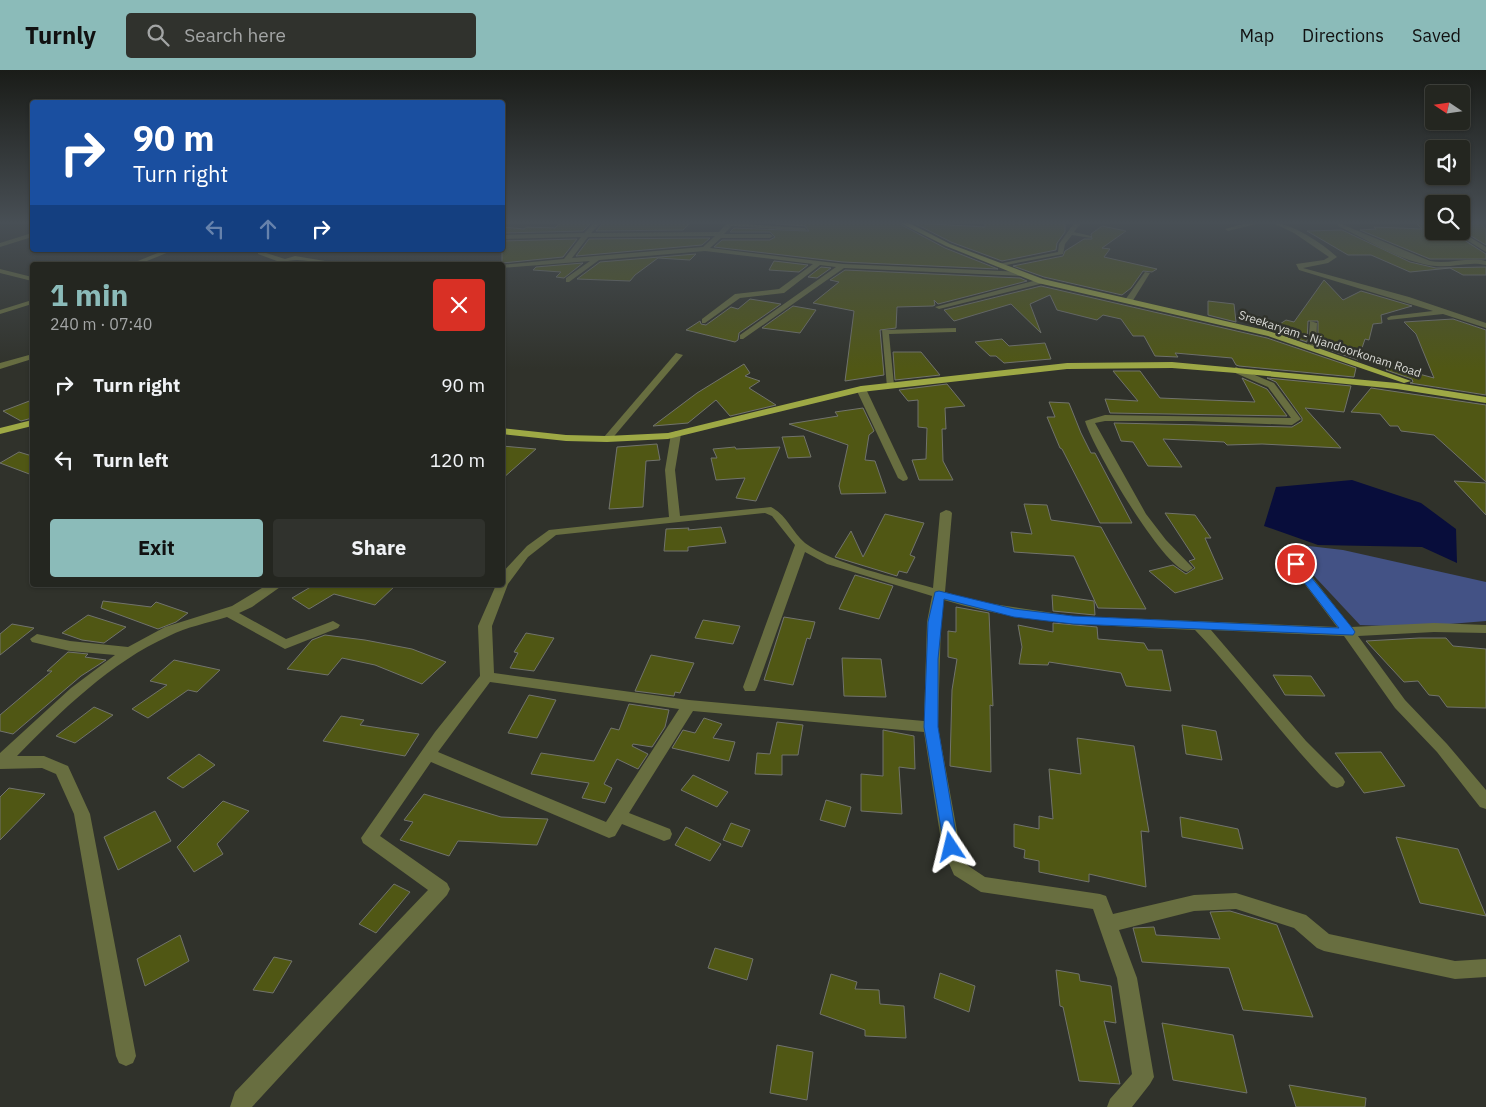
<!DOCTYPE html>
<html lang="en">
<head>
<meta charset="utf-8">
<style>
	:root { --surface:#242620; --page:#30322d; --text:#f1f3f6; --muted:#a3a5a5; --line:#41433e; --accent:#8bbbb9 }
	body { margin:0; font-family:"IBM Plex Sans",sans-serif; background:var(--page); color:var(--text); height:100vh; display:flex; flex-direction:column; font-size:19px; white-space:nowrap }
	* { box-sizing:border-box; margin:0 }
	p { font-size:16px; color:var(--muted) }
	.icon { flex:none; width:28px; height:28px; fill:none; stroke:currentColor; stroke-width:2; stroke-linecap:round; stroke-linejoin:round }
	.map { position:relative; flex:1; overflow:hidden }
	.panel { position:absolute; left:30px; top:192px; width:475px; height:325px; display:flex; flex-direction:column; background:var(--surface); border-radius:5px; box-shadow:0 1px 4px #0004,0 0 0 1px var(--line) }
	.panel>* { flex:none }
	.hud { position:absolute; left:30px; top:30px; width:475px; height:152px; border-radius:5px; box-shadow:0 1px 4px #0004,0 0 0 1px var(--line); background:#1a4fa0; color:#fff; overflow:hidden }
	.needle { width:32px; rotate:283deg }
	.controls { position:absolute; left:1425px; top:15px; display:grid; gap:10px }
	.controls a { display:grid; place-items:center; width:45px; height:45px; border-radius:5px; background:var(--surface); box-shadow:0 1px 4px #0004,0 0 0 1px var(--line); font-size:25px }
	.pin { position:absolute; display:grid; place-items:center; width:42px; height:42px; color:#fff; margin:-21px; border:2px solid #fff; border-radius:50%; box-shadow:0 1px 5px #0007 }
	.me { position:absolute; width:55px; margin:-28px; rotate:350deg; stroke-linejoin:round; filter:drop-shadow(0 0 4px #0008) }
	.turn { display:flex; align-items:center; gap:18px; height:105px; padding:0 20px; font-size:22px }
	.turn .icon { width:65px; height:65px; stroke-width:2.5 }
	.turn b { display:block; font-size:35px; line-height:42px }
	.lanes { display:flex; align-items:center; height:48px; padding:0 20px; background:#0003; justify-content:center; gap:25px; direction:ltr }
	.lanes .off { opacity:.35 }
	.round { display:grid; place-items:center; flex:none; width:52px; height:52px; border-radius:5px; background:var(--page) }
	.head { display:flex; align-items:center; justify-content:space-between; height:85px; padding:0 20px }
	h1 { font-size:30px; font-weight:700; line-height:38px; color:var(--accent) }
	.button { display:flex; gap:10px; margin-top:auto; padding:10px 20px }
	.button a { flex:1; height:58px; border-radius:5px; background:var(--accent); color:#111; font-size:20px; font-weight:700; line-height:58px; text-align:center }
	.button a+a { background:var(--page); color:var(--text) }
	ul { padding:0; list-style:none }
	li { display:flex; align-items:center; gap:15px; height:75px; padding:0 20px }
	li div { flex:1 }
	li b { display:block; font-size:19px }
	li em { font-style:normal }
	header { display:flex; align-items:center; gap:30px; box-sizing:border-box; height:70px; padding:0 25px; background:var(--accent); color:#111 }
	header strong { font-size:24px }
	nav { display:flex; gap:28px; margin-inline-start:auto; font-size:18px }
	.search { width:350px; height:45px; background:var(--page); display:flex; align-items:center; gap:12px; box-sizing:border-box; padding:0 18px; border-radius:5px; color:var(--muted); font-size:19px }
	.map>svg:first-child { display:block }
</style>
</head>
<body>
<header>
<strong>Turnly</strong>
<div class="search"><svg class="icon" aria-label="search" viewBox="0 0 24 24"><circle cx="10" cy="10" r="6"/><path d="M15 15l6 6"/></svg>Search here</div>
<nav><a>Map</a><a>Directions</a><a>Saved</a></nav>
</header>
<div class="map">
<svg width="1486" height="1037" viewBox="0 0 1486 1037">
	<rect width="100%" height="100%" fill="#30322b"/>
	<!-- green -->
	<polygon fill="#435285" points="1300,475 1343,480 1486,512 1486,551 1413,557 1360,555 1316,508 1296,483"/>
	<!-- water -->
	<polygon fill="#080d3b" points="1352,410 1421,433 1456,459 1457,493 1422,477 1318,475 1264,456 1276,417"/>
	<!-- building -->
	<g fill="#505714" stroke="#71736c">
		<polygon points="560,153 591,153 583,161 502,163 502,157 524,159 527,157 555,158"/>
		<polygon points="603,153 690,153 683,160 596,161"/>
		<polygon points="764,153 898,153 945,178 998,199 843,192 714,177 722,170 770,170 775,167 770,162 730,162 734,158 809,161 805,156"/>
		<polygon points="914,153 985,157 985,153 1065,153 1065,162 1057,173 1056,180 1002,191 951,172"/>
		<polygon points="1416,153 1434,153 1434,161 1450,161 1486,184 1486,189 1430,189 1360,160 1376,159 1374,157 1422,159"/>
		<polygon points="1461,153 1481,153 1486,160 1486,175 1461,160"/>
		<polygon points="1102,156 1126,161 1102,178 1110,179 1104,187 1157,199 1152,202 1143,201 1131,218 1122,225 1044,207 1013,196 1063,186 1065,181 1084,169 1092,169 1091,164"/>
		<polygon points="1342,160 1410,192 1436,198 1486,197 1486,205 1463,205 1450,198 1410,202 1371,185 1348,185 1307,161"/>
		<polygon points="710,168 702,175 576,186 589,169"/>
		<polygon points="577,169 563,187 502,193 502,171"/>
		<polygon points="696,184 690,190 658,188 635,205 630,211 577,209 600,192"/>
		<polygon points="774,191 808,195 799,202 769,200"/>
		<polygon points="583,193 564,208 556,207 561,202 533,200 536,197"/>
		<polygon points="821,197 831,198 817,208 808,207"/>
		<polygon points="845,200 1020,208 1027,211 938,234 934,230 935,235 933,236 897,237 896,258 880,260 884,305 845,311 854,241 813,233 839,212 830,210"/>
		<polygon points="1324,210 1343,230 1361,221 1412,236 1381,245 1382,253 1373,254 1369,270 1365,269 1358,290 1318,276 1318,251 1308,251 1307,272 1271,260 1286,250 1294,252"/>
		<polygon points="1041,216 1267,268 1356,298 1354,307 1239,296 1236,295 1232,288 1175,283 1178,287 1155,286 1144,266 1133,266 1121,249 1103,245 1097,250 1057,240 1050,225 1030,234 1041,263 1011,234 954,251 944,240"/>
		<polygon points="750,229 781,234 739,263 738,270 735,272 686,260 700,251 701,254 706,255 731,237 738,239"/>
		<polygon points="1208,231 1234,234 1236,252 1208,245"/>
		<polygon points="793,236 816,240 800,263 762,258"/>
		<polygon points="1453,249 1486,260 1486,325 1410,313 1413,312 1412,309 1386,300 1388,297 1393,297 1434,308 1416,264 1404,252"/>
		<polygon points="1002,269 1009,276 1045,273 1051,289 1004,293 996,286 990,286 975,272"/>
		<polygon points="893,282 921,282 940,305 895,310"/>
		<polygon points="744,294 750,303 745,306 760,311 749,318 776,335 730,346 716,330 688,353 653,356 697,323"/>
		<polygon points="1113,301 1140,301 1160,328 1255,332 1242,308 1267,319 1287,346 1110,343 1105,329 1138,331"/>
		<polygon points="1267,308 1351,316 1344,342 1305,338 1341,378 1262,374 1227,375 1224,372 1163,369 1182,397 1148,396 1133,372 1121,371 1114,353 1292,357 1302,351 1302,348 1276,312"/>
		<polygon points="947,314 965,336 945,338 946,359 942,359 943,391 953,410 919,410 912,390 926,389 927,358 918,357 918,330 908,331 899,320"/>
		<polygon points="1371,318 1486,335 1486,412 1434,365 1401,361 1398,356 1390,356 1380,344 1351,342"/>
		<polygon points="32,330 32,348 21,351 3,341"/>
		<polygon points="1049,332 1069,333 1081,363 1091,383 1095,383 1132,453 1100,453 1062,379 1060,378 1047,347 1055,347"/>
		<polygon points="863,338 874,361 869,365 865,390 875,391 886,423 841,424 839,416 848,375 789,354 838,346 835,342"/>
		<polygon points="804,366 811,387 788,388 782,367"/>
		<polygon points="657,374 660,390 646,391 643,437 609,439 617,377"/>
		<polygon points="502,376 536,379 502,409"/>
		<polygon points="735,377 736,379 780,377 756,431 736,428 745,408 716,410 711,388 717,388 713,379"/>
		<polygon points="19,382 32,386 32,405 0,393"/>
		<polygon points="1454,411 1486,413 1486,445"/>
		<polygon points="1024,434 1047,435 1051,450 1101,457 1146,539 1098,538 1074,486 1014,482 1011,462 1032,464"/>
		<polygon points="1165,443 1195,445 1211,468 1205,468 1223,509 1175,523 1149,501 1173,495 1186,504 1195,498 1189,491 1195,489"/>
		<polygon points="885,444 924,453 910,485 915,487 907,503 899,501 897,506 835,487 851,461 863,487"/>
		<polygon points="721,457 726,473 688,477 688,481 664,481 666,459 689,458 688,460"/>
		<polygon points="855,505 893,516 879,549 839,539"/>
		<polygon points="314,515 396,515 375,535 334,524 309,539 292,528"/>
		<polygon points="1052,525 1094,531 1095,545 1053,541"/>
		<polygon points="103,531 151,537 156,532 188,543 176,552 158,559 101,538"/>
		<polygon points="956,537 989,543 993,636 990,635 991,702 950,696 952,620 957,589 948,587 948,561 956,562"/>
		<polygon points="88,545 126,557 104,573 82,570 62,563"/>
		<polygon points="784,547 815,552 810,569 807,568 793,615 764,610"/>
		<polygon points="703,550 740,556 733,574 695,568"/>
		<polygon points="1053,553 1097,557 1098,569 1144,573 1148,580 1162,580 1171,621 1126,616 1121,603 1049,592 1048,595 1019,594 1022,577 1018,555 1053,562"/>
		<polygon points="12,554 34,558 0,585 0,564"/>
		<polygon points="526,563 554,568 534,601 510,598 518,583 514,582"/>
		<polygon points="325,565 365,570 412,579 446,592 422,614 375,595 342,588 328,605 287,599 312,570"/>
		<polygon points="1419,568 1446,568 1453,576 1486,579 1486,638 1447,637 1439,626 1429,625 1418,611 1404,612 1366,571"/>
		<polygon points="68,582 88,584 85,587 106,590 81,606 13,664 0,661 0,645 52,601 47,601"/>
		<polygon points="651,585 694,593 680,623 675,622 674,626 635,621"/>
		<polygon points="842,588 881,589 886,627 844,626"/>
		<polygon points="174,590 220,600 197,622 188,620 148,648 132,639 167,615 150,611"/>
		<polygon points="1273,605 1311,606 1325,626 1285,625"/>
		<polygon points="529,625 556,630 537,668 508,663"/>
		<polygon points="629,634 669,640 665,657 652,677 633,674 632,676 648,684 638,699 617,689 604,714 612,718 605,733 582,728 589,713 531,704 541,683 594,691 611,658 619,660"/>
		<polygon points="94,637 113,645 75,673 56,666"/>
		<polygon points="341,646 364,650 360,655 419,664 405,686 323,671"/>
		<polygon points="704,648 722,654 713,668 735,672 729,691 672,678 683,660 695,663"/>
		<polygon points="777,652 803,655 798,685 782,685 782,705 755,704 757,683 770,684"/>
		<polygon points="1182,655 1216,661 1222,690 1186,684"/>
		<polygon points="883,660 914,666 915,699 899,697 902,744 861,741 861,704 883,706"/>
		<polygon points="1077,668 1134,676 1149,762 1141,761 1146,817 1089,804 1089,812 1039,802 1039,791 1024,788 1025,780 1014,777 1014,754 1039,759 1039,746 1053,749 1049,699 1081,704"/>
		<polygon points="1381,682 1405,716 1364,723 1335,683"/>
		<polygon points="199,684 215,695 183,718 167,708"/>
		<polygon points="693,705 728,722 717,737 681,720"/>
		<polygon points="9,718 45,724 0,770 0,727"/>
		<polygon points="424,724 501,747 548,749 537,775 458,771 449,786 400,770 413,752 404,750"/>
		<polygon points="826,730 851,737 845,757 820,750"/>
		<polygon points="223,731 249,741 217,774 223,784 194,802 177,777"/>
		<polygon points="155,741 171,771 118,800 104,767"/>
		<polygon points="1180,747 1238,759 1243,779 1182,767"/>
		<polygon points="731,753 750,760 742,777 723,770"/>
		<polygon points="686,757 721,774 710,791 675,775"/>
		<polygon points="1396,767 1458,779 1486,846 1420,833"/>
		<polygon points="394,814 410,822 376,863 359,854"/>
		<polygon points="1230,841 1277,855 1313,947 1243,940 1229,898 1142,892 1133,858 1154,857 1156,865 1220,869 1210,842"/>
		<polygon points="180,865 189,891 145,916 137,889"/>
		<polygon points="715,878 753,889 747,910 708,898"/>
		<polygon points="274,887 292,891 273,923 253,920"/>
		<polygon points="1056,900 1079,904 1080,911 1111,916 1116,953 1104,951 1120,1014 1079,1011 1063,937 1060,936"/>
		<polygon points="940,903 975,916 969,942 934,928"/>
		<polygon points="831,904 857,912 855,919 879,920 880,934 904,936 906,968 865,966 865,960 820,944"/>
		<polygon points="1162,953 1233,965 1247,1023 1173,1010"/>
		<polygon points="777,975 813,982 807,1030 770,1023"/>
		<polygon points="1289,1015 1366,1028 1365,1037 1296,1037"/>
	</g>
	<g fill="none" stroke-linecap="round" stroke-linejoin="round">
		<!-- minor -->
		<g fill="#686e40" fill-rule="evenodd">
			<path d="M594,153h7l-10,10 128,-1 8,-9 78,5 2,3 -75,-5 -8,8h46l3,2 -3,2h-49l-11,10 133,16 178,8 3,2 -3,2 -177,-8 -101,71h-3v-4l96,-68 -16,-2 -36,28 -44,5 -35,25h-3v-4l33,-25 44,-5 34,-25 -108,-13 -106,9 -30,22h-3v-4l24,-17 -88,7v-3h-3l65,-6 17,-22 -79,2v-4l82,-2zM715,166l-12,11 -131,11 16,-21z"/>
			<polygon points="1074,153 1081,153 1074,162 1091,166 1091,168 1072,165 1065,174 1063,184 1001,196 998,194 1058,182 1059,174"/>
			<polygon points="1246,153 1260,153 1228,161 1225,159"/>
			<path d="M1273,153c19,0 50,21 64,34l-9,6 -25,5 106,29 77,26v5l-43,-14 -55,6 -1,-2 4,-2 42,-5 -134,-41 -3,-6 28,-4 5,-3 -35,-24z"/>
			<path d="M1339,153l91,38c19,4 37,-5 56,0v4c-18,-4 -33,3 -50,1 -34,-3 -68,-26 -98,-40z"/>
			<polygon points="1452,161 1460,161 1486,177 1486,182"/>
			<polygon points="32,163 32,167 0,177 0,173"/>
			<polygon points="165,180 174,180 137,195 128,195"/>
			<path d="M260,181l25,8 10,-3 54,9c-17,0 -34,-4 -52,-5 -10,0 -21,5 -31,5l11,-4 -19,-7v-2z"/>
			<polygon points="0,199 32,207 32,211 0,203"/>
			<polygon points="1145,202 1150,203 1132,232 1126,232 1125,230"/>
			<polygon points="1041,209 1045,211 1044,213 939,239 935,237"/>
			<polygon points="32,230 32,234 0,244 0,240"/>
			<polygon points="1310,251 1317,253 1316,278 1312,280 1308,278"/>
			<polygon points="956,258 956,262 953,262 889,264 894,315 887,317 882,260"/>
			<polygon points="676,283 683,285 610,371 604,371 604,367"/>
			<polygon points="29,285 32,285 32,289 0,299 0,293"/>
			<path d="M1236,297l38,16 27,36 -9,6 -100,-4h-87l-10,2 51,91 20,26 27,28 -6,4c-26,-7 -94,-124 -102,-151l20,-6 186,3 -23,-31 -35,-15 -1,-2z"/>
			<polygon points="861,316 866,319 908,408 907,410 903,411 898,408 856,319"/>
			<path d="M676,361l5,3 -6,36 5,46 91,-9c16,8 21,25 34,36 27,21 94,35 128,45l7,-75 6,-3 4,1 2,2 -7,79 35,10 93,14 264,11 -58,-77 6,-4 4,1 62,80 83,-4 52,2v8l-52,-1 -76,4 47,64 42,44 39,46v19l-6,-2 -43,-55 -42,-44 -51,-72 -133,-6 95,111 37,37 2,4 -2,4 -6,2 -6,-2c-49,-49 -88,-106 -136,-156 -84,-4 -169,-5 -251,-30l-3,22 -3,105 22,120 7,18 18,12 115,17 6,2 7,18 81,-19 42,-2 70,22 23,19 126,27 31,-2v18l-31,2 -131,-28 -7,-3 -23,-20 -58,-19 -42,2 -75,19 18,48 17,99 -4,7 -18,23h-25l3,-8 22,-25 -15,-96 -24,-69 -112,-17 -27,-17 -12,-28 -18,-115 -231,-21 -64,102 41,16 2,5 -2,5 -6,2 -42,-17 -7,12 -6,2 -178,-76 -51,74 67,47 3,6 -3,6 -195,212h-22l5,-15 193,-202 -65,-47 -2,-5 74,-106 45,-56 -2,-50 18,-41h6v-12l25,-27 22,-16 120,-13 -4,-47 6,-36zM765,443l7,3 23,29 -52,142 2,4h10l2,-4 48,-135 22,12 105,32 -5,26 -3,99 -235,-21 -195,-27 -2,-47 16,-42 20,-27 28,-22zM490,612l189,27 -73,113 -168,-70z"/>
			<path d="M267,515h16l-31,22 -13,6 47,26 47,-18 7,4 -2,3 -53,21 -58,-32c-20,6 -40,10 -58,19 -58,26 -108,75 -152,120h27l24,10 22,48 46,242 -3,7 -7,3 -7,-3 -3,-7 -42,-242 -18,-40 -14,-6 -42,1v-16l71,-65 44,-33 -45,-4 -38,-9 -2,-3 7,-5 33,7 58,6 37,-20 67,-21z"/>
		</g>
		<!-- major -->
		<g fill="#9ea945" fill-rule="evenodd">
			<polygon points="900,153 909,153 950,174 1043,209 1273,262 1411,311 1404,313 1268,266 1038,213 946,176"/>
			<polygon points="1172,292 1397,313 1486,327 1486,333 1397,319 1236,303 1172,298 1067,299 861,322 668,369 607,372 566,371 502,364 502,358 566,365 607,366 668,363 861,316 1067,293"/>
			<polygon points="32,350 32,356 0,364 0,358"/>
		</g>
	</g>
	<!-- sky -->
	<linearGradient id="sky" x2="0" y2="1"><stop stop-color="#1a1c18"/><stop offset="0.51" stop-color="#484f55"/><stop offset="1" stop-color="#484f55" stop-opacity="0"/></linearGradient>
	<rect width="1486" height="299" fill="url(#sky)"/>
	<!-- route -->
	<polygon fill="#1a73e8" stroke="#114b97" points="1296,491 1299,492 1353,559 1355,562 1353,565 1073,554 1014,547 944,529 938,589 938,657 958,777 956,782 951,784 945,782 924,657 928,552 935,522 939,521 1014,539 1073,546 1339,558 1290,494"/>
	<g text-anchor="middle" stroke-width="5" stroke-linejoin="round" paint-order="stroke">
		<!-- far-street labels -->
		<g font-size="12" fill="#d9dad6" stroke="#30322b">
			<text transform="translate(1330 274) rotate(18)" y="4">Sreekaryam - Njandoorkonam Road</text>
		</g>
	</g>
</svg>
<div class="controls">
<a><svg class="needle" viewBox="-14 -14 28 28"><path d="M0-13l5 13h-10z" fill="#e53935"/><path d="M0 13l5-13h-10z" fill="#a3a5a5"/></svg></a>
<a><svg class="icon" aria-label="sound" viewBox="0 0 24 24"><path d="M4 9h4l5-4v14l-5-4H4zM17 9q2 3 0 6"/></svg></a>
<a><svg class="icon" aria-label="search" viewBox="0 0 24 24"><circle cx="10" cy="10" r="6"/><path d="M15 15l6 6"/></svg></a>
</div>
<div class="pin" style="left:1296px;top:494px;background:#d93025"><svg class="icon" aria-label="arrive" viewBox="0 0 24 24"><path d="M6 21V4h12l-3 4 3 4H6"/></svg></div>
<svg class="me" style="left:951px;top:777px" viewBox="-20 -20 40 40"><path d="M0-17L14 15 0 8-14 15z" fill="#1a73e8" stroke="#fff" stroke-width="4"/></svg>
<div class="hud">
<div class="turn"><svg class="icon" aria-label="right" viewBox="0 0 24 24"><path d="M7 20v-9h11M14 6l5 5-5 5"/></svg><div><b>90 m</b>Turn right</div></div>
<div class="lanes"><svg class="icon off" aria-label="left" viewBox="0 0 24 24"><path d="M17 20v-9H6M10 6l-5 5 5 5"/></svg><svg class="icon off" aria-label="ahead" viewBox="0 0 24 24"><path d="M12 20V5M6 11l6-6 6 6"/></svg><svg class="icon" aria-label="right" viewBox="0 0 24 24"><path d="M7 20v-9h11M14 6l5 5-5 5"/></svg></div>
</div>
<section class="panel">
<div class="head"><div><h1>1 min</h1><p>240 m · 07:40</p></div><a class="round" style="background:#d93025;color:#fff"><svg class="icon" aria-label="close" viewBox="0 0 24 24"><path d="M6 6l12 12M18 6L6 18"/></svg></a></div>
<ul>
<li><svg class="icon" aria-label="right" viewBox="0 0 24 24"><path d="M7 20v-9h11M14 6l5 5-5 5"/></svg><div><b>Turn right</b></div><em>90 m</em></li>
<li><svg class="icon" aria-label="left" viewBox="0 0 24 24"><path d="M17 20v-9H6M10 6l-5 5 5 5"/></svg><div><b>Turn left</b></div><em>120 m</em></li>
</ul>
<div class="button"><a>Exit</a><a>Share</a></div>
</section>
</div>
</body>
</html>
